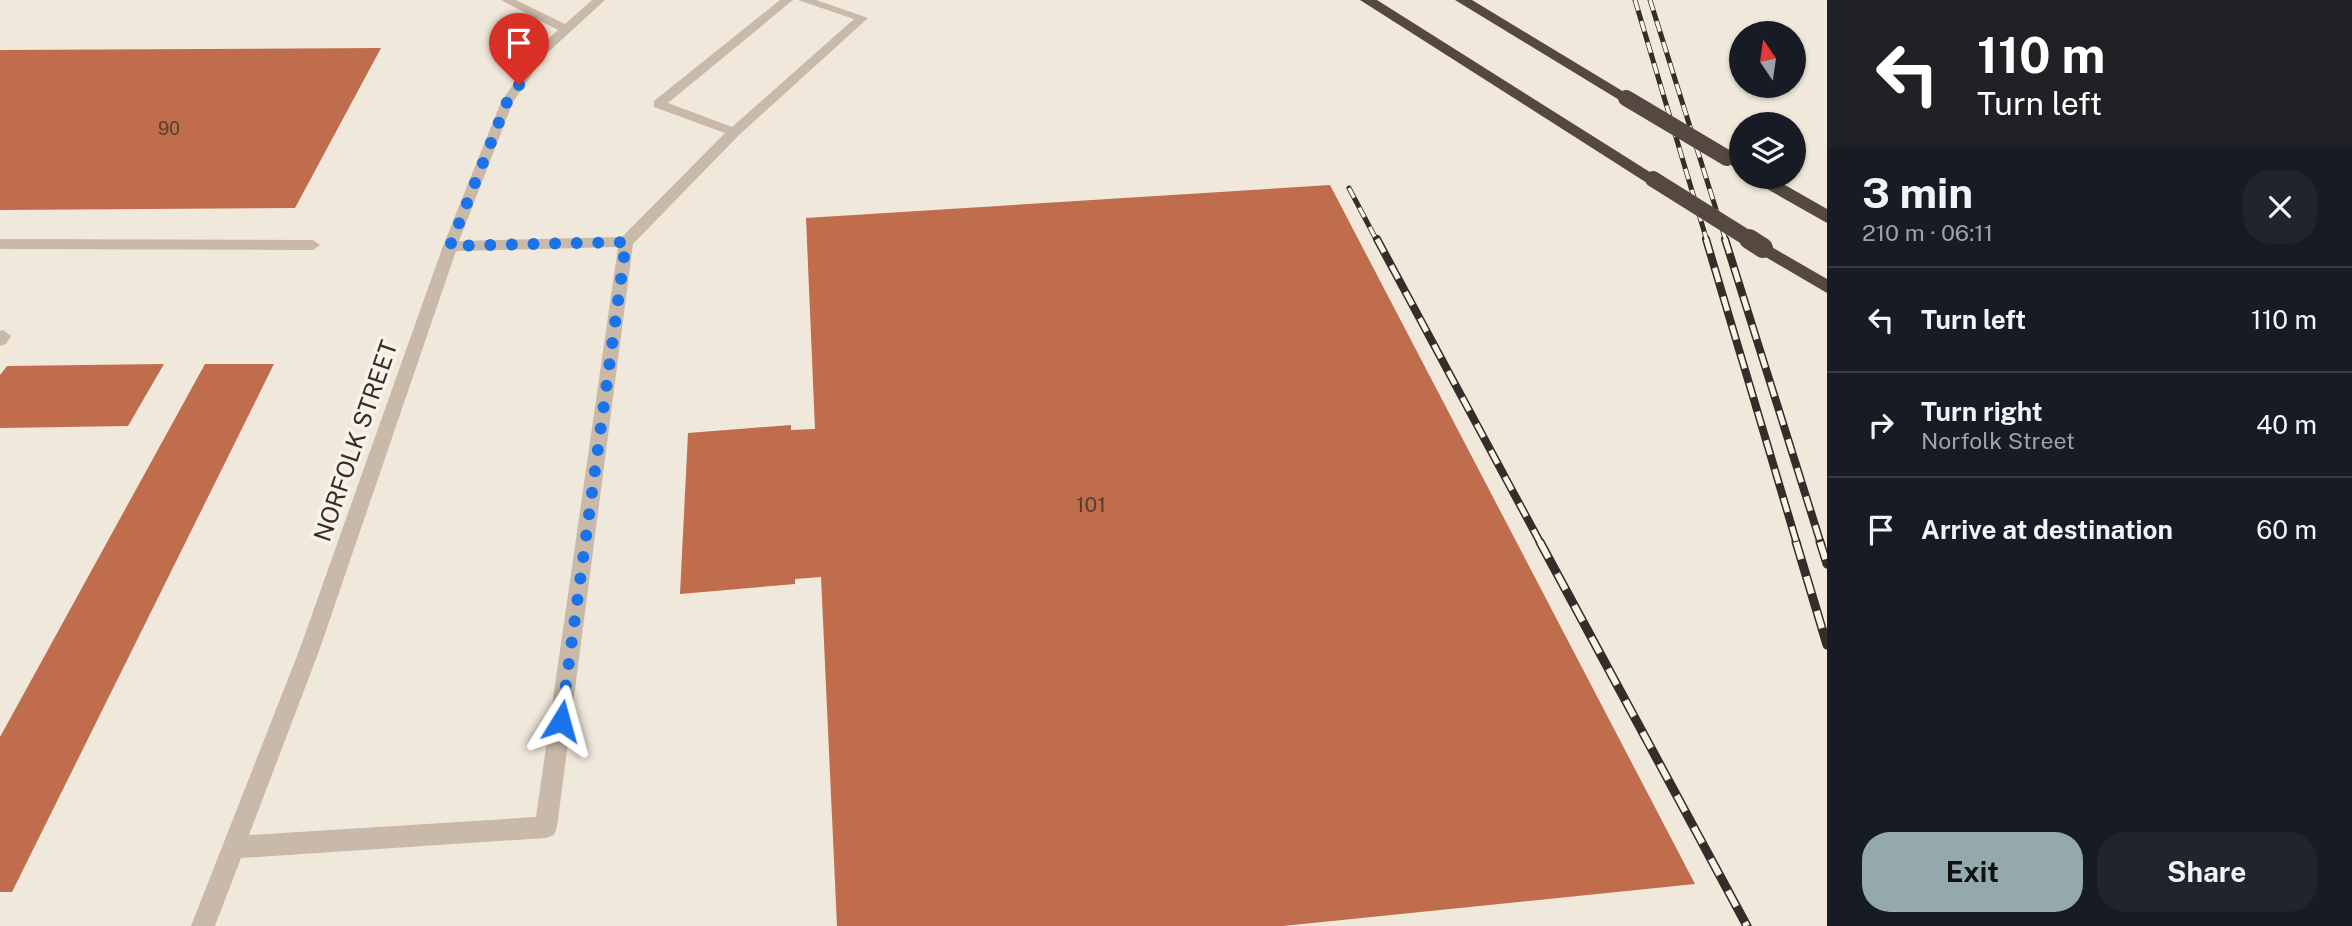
<!DOCTYPE html>
<html lang="en">
<head>
<meta charset="utf-8">
<style>
	:root { --surface:#171b24; --page:#20242c; --text:#f1f3f6; --muted:#9ea1a6; --line:#363941; --accent:#93a9ae }
	body { margin:0; font-family:"Public Sans",sans-serif; background:var(--page); color:var(--text); height:100vh; display:flex; flex-direction:column; font-size:26px; white-space:nowrap }
	* { box-sizing:border-box; margin:0 }
	p { font-size:23px; color:var(--muted) }
	.icon { flex:none; width:38px; height:38px; fill:none; stroke:currentColor; stroke-width:2; stroke-linecap:round; stroke-linejoin:round }
	.map { position:relative; flex:1; overflow:hidden }
	.sheet { display:flex; flex-direction:column; background:var(--surface); width:525px }
	.sheet>* { flex:none }
	.top-card { background:#202124; color:#fff; overflow:hidden }
	.needle { width:46px; rotate:347deg }
	.controls { position:absolute; left:1729px; top:21px; display:grid; gap:14px }
	.controls a { display:grid; place-items:center; width:77px; height:77px; border-radius:50%; background:var(--surface); box-shadow:0 2px 5px #0004; font-size:35px }
	.pin { position:absolute; display:grid; place-items:center; width:60px; height:60px; color:#fff; margin:-72px -30px; border-radius:50% 50% 50% 0; rotate:-45deg; box-shadow:0 0 7px #0007 }
	.pin .icon { rotate:45deg }
	.me { position:absolute; width:77px; margin:-38px; rotate:8deg; stroke-linejoin:round; filter:drop-shadow(0 0 5px #0008) }
	.turn { display:flex; align-items:center; gap:24px; height:147px; padding:0 35px; font-size:32px }
	.turn .icon { width:91px; height:91px; stroke-width:2.5 }
	.turn b { display:block; font-size:49px; line-height:60px }
	.round { display:grid; place-items:center; flex:none; width:74px; height:74px; border-radius:28px; background:var(--page) }
	.head { display:flex; align-items:center; justify-content:space-between; height:119px; padding:0 35px }
	h1 { font-size:42px; font-weight:700; line-height:52px }
	.action { display:flex; gap:14px; margin-top:auto; padding:14px 35px }
	.action a { flex:1; height:80px; border-radius:28px; background:var(--accent); color:#111; font-size:28px; font-weight:700; line-height:80px; text-align:center }
	.action a+a { background:var(--page); color:var(--text) }
	ul { padding:0; list-style:none }
	li { display:flex; align-items:center; gap:21px; height:105px; padding:0 35px; border-top:2px solid var(--line) }
	li div { flex:1 }
	li b { display:block; font-size:26px }
	li em { font-style:normal }
	main { display:flex; flex:1; min-height:0 }
	.map>svg:first-child { display:block }
</style>
</head>
<body>
<main>
<div class="map">
<svg width="1827" height="926" viewBox="0 0 1827 926">
	<rect width="100%" height="100%" fill="#f1e8dc"/>
	<!-- building -->
	<g fill="#bf6d4c">
		<polygon points="381,48 295,208 0,210 0,50"/>
		<polygon points="1330,185 1695,884 1283,926 837,926 821,577 795,579 795,584 680,594 688,433 791,425 791,430 815,429 806,218"/>
		<polygon points="164,364 128,426 0,428 0,375 7,366"/>
		<polygon points="205,364 274,364 12,892 0,892 0,737"/>
	</g>
	<g fill="none" stroke-linecap="round" stroke-linejoin="round">
		<!-- minor -->
		<g fill="#c8b9a9" fill-rule="evenodd">
			<path d="M501,0h15l49,24 27,-24h13l-60,55 -32,47 -54,139 163,-4 103,-104 -71,-26v-6l126,-101h13l-125,103 64,24 122,-108 -56,-19h18l52,18 -129,117 -106,109 -76,583 -3,8 -8,3 -305,20 -26,68h-24l108,-275 144,-405 58,-144 36,-53 21,-19zM618,247l-82,570 -287,18 70,-184 137,-400z"/>
			<polygon points="0,239 313,240 320,245 313,250 0,249"/>
			<polygon points="3,330 11,336 6,344 0,346 0,331"/>
		</g>
		<!-- highway -->
		<g fill="#564840" fill-rule="evenodd">
			<polygon points="1360,0 1377,0 1661,179 1659,183 1647,183"/>
			<polygon points="1455,0 1472,0 1634,98 1626,103 1621,101"/>
			<polygon points="1727,153 1741,159 1741,171 1719,158"/>
			<polygon points="1751,177 1771,177 1827,209 1827,223 1753,181"/>
			<polygon points="1763,242 1827,279 1827,293 1757,252 1754,248 1757,244"/>
		</g>
		<!-- rail-far2 casing -->
		<g stroke="#352d28" stroke-width="5">
			<g id="rail-far2">
				<polyline points="1635,0 1707,241"/>
				<polyline points="1650,0 1726,241"/>
				<polyline points="1349,188 1377,241"/>
			</g>
		</g>
		<!-- rail-far1 casing -->
		<g stroke="#352d28" stroke-width="8">
			<g id="rail-far1">
				<polyline points="1377,239 1541,544"/>
				<polyline points="1706,239 1797,544"/>
				<polyline points="1725,239 1821,544"/>
			</g>
		</g>
		<!-- rail casing -->
		<g stroke="#352d28" stroke-width="9">
			<g id="rail">
				<polyline points="1540,542 1747,926"/>
				<polyline points="1796,542 1827,645"/>
				<polyline points="1820,542 1827,564"/>
			</g>
		</g>
		<!-- rail-far2 -->
		<use href="#rail-far2" stroke="#f8f2e8" stroke-width="3.5" stroke-dasharray="11" stroke-linecap="butt"/>
		<!-- rail-far1 -->
		<use href="#rail-far1" stroke="#f8f2e8" stroke-width="5" stroke-dasharray="15" stroke-linecap="butt"/>
		<!-- rail -->
		<use href="#rail" stroke="#f8f2e8" stroke-width="6" stroke-dasharray="18" stroke-linecap="butt"/>
		<!-- highway-bridge-far1 -->
		<g stroke="#564840" stroke-width="16">
			<polyline points="1626,98 1727,158"/>
			<polyline points="1653,179 1752,241"/>
		</g>
		<!-- highway-bridge -->
		<polyline stroke="#564840" stroke-width="20" points="1749,239 1763,248"/>
	</g>
	<g fill="none" stroke-linecap="round" stroke-linejoin="round">
		<!-- route -->
		<polyline stroke="#1a73e8" stroke-width="12" stroke-dasharray="0 21.6" points="519,85 507,102 450,246 626,242 561,721"/>
	</g>
	<g text-anchor="middle" stroke-width="7" stroke-linejoin="round" paint-order="stroke">
		<!-- far-number labels -->
		<g font-size="18" fill="#583d31">
			<text x="169" y="135">90</text>
		</g>
		<!-- number labels -->
		<g font-size="21" fill="#583d31">
			<text x="1091" y="512">101</text>
		</g>
		<!-- street labels -->
		<g font-size="24" fill="#352d28" stroke="#f8f2e8">
			<text transform="translate(356 441) rotate(-71)" y="8">NORFOLK STREET</text>
		</g>
	</g>
</svg>
<div class="controls">
<a><svg class="needle" viewBox="-14 -14 28 28"><path d="M0-13l5 13h-10z" fill="#e53935"/><path d="M0 13l5-13h-10z" fill="#9ea1a6"/></svg></a>
<a><svg class="icon" aria-label="layers" viewBox="0 0 24 24"><path d="M12 4l9 5-9 5-9-5zM3 14l9 5 9-5"/></svg></a>
</div>
<div class="pin" style="left:519px;top:85px;background:#d93025"><svg class="icon" aria-label="arrive" viewBox="0 0 24 24"><path d="M6 21V4h12l-3 4 3 4H6"/></svg></div>
<svg class="me" style="left:561px;top:721px" viewBox="-20 -20 40 40"><path d="M0-17L14 15 0 8-14 15z" fill="#1a73e8" stroke="#fff" stroke-width="4"/></svg>
</div>
<section class="sheet">
<div class="top-card">
<div class="turn"><svg class="icon" aria-label="left" viewBox="0 0 24 24"><path d="M17 20v-9H6M10 6l-5 5 5 5"/></svg><div><b>110 m</b>Turn left</div></div>
</div>
<div class="head"><div><h1>3 min</h1><p>210 m · 06:11</p></div><a class="round"><svg class="icon" aria-label="close" viewBox="0 0 24 24"><path d="M6 6l12 12M18 6L6 18"/></svg></a></div>
<ul>
<li><svg class="icon" aria-label="left" viewBox="0 0 24 24"><path d="M17 20v-9H6M10 6l-5 5 5 5"/></svg><div><b>Turn left</b></div><em>110 m</em></li>
<li><svg class="icon" aria-label="right" viewBox="0 0 24 24"><path d="M7 20v-9h11M14 6l5 5-5 5"/></svg><div><b>Turn right</b><p>Norfolk Street</p></div><em>40 m</em></li>
<li><svg class="icon" aria-label="arrive" viewBox="0 0 24 24"><path d="M6 21V4h12l-3 4 3 4H6"/></svg><div><b>Arrive at destination</b></div><em>60 m</em></li>
</ul>
<div class="action"><a>Exit</a><a>Share</a></div>
</section>
</main>
</body>
</html>
